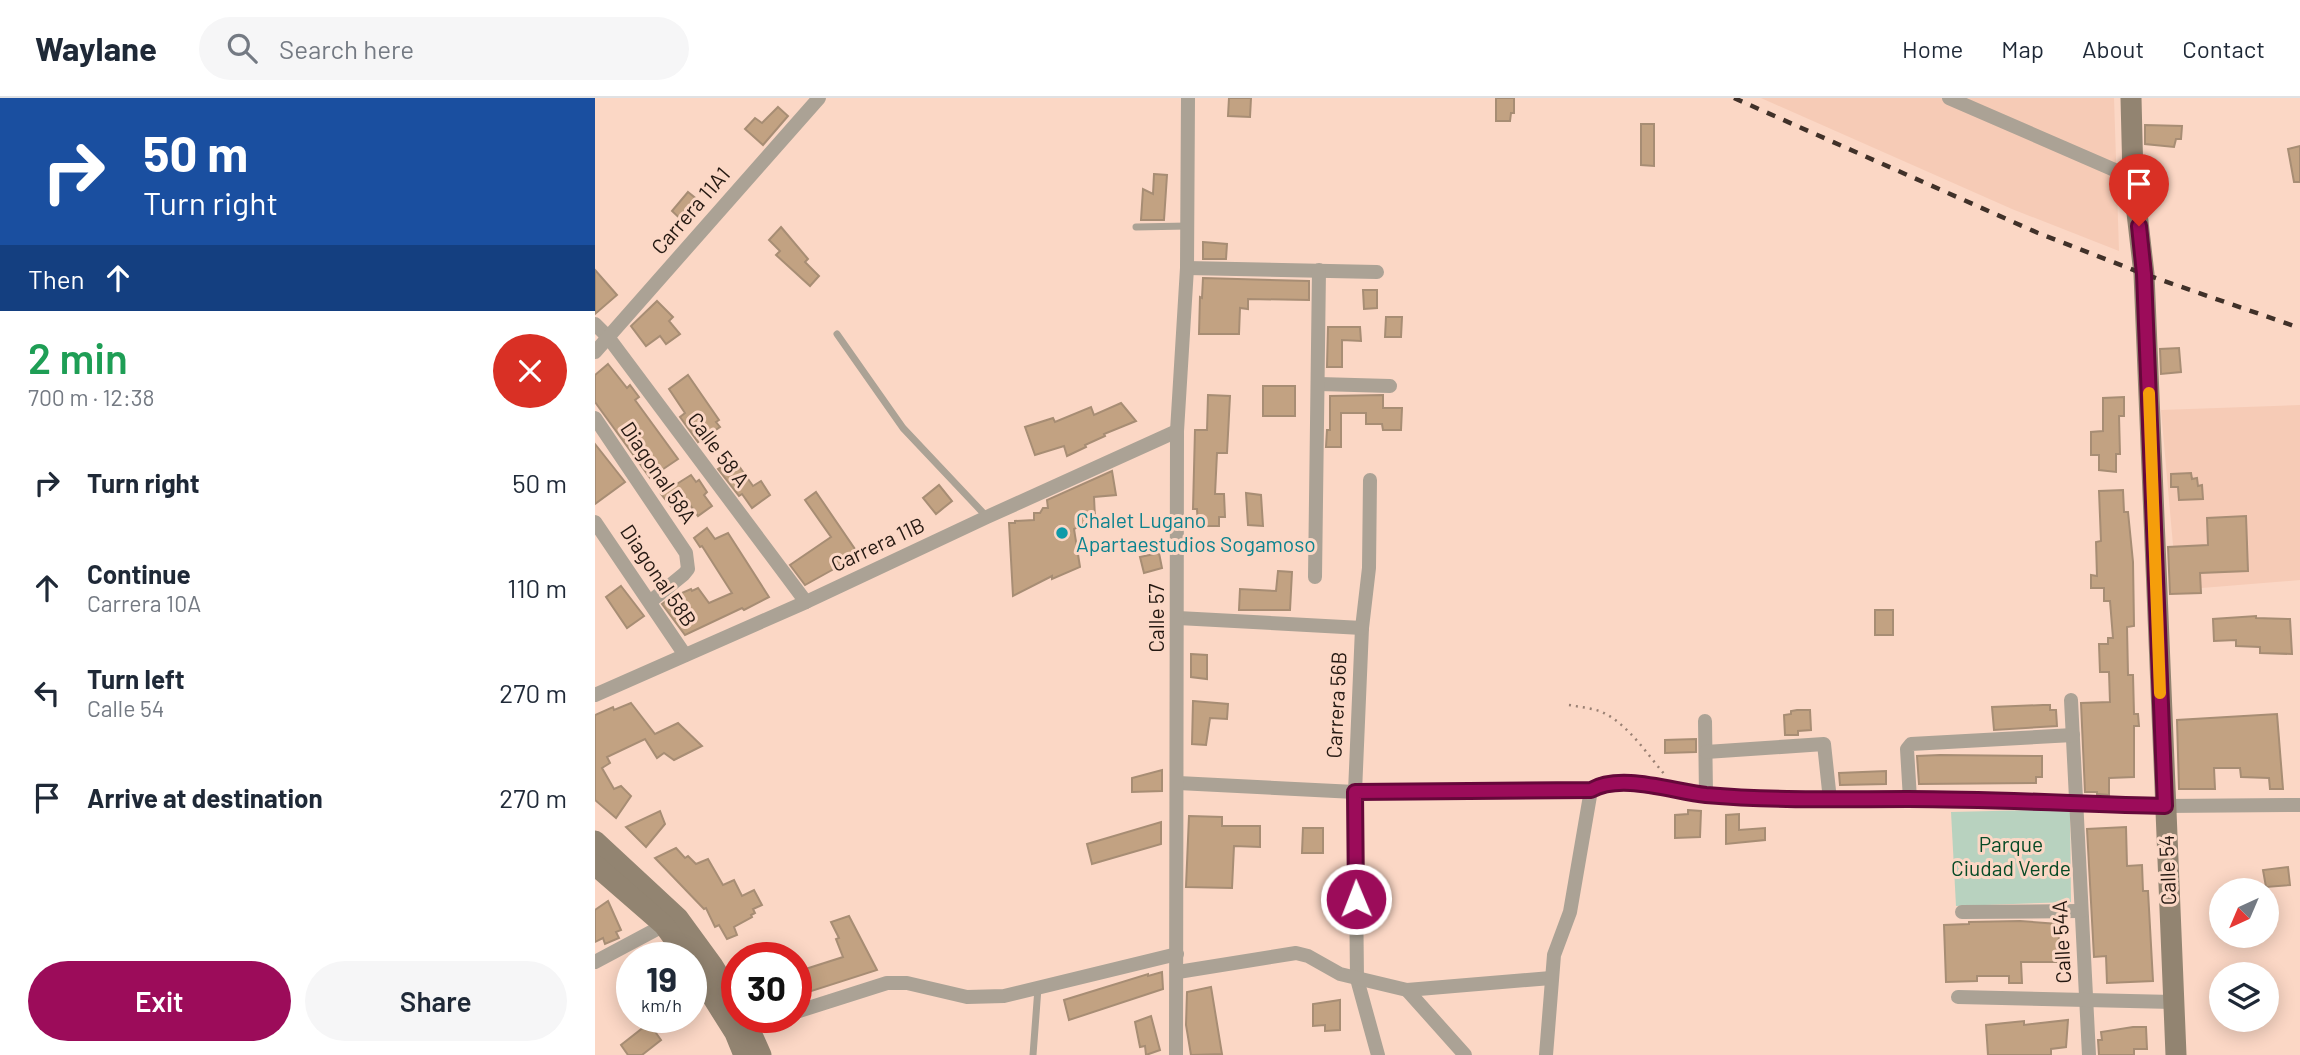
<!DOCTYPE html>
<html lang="en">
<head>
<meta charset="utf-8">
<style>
	:root { --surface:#fff; --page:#f6f6f7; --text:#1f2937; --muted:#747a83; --line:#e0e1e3; --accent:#9c0c5a }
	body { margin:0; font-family:Barlow,sans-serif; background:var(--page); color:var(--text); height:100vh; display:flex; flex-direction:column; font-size:26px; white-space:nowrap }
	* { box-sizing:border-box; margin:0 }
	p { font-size:23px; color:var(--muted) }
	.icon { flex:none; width:38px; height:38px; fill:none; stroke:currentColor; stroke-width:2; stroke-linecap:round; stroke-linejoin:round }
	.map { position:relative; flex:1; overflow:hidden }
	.sheet { display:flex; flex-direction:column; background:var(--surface); width:595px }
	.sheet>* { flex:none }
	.guide { background:#1a4fa0; color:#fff; overflow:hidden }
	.needle { width:46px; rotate:224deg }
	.controls { position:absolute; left:1614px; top:780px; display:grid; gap:14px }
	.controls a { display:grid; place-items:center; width:70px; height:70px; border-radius:50%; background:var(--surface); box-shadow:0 4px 18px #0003; font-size:35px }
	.speed { position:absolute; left:21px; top:844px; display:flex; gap:14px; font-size:35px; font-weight:700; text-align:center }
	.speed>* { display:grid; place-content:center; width:91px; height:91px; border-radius:50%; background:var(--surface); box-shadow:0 4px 18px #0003; line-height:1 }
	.speed small { font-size:18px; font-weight:400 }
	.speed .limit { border:10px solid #d22; background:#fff; color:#111 }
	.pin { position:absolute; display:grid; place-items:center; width:60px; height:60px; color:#fff; margin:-72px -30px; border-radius:50% 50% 50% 0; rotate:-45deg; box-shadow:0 0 7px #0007 }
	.pin .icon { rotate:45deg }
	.me { position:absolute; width:77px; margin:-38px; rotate:359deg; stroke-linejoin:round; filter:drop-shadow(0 0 5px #0008) }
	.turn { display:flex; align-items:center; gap:24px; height:147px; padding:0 28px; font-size:32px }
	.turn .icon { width:91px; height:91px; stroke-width:2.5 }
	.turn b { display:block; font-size:49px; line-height:60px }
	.then { display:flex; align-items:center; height:66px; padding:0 28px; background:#0003; gap:14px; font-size:26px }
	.round { display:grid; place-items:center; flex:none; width:74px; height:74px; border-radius:37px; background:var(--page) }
	.summary { display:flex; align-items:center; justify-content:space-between; height:119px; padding:0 28px }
	h1 { font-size:42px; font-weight:600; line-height:52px; color:#1e9e55 }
	.primary-button { display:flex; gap:14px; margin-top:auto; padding:14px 28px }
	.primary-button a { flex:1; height:80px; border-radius:42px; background:var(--accent); color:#fff; font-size:28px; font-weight:600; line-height:80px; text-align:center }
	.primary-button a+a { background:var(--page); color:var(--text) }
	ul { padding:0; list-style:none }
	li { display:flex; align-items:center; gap:21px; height:105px; padding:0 28px }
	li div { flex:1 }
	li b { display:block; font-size:26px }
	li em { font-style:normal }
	header { display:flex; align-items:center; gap:42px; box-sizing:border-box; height:98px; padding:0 35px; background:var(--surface); border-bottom:2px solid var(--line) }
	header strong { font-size:33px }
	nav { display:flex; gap:38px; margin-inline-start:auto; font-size:24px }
	.search { width:490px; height:63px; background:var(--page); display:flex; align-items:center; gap:18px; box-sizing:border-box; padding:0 24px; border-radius:38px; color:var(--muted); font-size:26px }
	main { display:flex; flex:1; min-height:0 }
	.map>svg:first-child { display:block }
</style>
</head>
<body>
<header>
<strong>Waylane</strong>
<div class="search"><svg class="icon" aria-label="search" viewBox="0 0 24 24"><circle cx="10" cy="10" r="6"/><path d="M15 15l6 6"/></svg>Search here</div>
<nav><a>Home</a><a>Map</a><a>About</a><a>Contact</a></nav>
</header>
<main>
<section class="sheet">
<div class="guide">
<div class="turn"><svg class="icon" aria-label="right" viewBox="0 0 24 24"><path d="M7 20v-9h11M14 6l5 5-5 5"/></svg><div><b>50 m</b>Turn right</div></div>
<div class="then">Then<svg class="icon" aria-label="ahead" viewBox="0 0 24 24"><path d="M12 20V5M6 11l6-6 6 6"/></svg></div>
</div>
<div class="summary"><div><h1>2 min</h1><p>700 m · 12:38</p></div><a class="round" style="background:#d93025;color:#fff"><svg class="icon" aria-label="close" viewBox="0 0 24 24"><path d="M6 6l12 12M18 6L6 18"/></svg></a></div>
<ul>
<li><svg class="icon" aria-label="right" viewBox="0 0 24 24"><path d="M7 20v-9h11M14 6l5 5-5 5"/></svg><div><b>Turn right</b></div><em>50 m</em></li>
<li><svg class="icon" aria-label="ahead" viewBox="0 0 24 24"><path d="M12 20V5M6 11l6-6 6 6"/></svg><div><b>Continue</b><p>Carrera 10A</p></div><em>110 m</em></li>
<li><svg class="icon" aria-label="left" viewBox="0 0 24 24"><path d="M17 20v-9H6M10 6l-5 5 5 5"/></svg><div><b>Turn left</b><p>Calle 54</p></div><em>270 m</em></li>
<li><svg class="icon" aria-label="arrive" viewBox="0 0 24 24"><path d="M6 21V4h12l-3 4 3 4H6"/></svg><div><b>Arrive at destination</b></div><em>270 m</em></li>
</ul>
<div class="primary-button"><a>Exit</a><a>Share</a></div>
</section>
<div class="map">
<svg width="1705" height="957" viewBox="0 0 1705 957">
	<rect width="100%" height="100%" fill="#fbd7c5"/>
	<!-- built -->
	<g fill="#f6cbb6">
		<polygon points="1166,0 1519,0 1524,153 1417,111"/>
		<polygon points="1705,307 1705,482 1582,492 1566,312"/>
	</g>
	<!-- green -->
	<polygon fill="#b8d2bf" points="1475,711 1476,804 1361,808 1356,714"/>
	<!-- building -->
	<g fill="#c2a282" stroke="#a78d74" stroke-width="2">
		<polygon points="634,0 656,0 655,19 633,18"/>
		<polygon points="901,0 919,0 919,15 916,15 915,23 901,23"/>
		<polygon points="183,9 193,18 168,47 150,31 160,20 167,25"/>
		<polygon points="1046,26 1059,26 1059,68 1046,67"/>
		<polygon points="1550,27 1587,28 1586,41 1581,41 1579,49 1550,46"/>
		<polygon points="1705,48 1705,84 1699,84 1693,51"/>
		<polygon points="559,76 572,77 569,122 546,122 548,91 558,96"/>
		<polygon points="93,94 109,107 92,127 77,113"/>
		<polygon points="186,129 213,161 210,164 224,178 215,188 181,157 185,153 174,142"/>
		<polygon points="608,144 632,146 631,161 608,161"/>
		<polygon points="0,172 22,197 0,216"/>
		<polygon points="608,180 714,183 714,202 653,201 653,211 645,210 644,236 604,236 605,199 607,200"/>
		<polygon points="768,192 782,192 782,210 769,211"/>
		<polygon points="62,203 78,219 74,223 85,236 71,246 65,238 51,248 36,228"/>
		<polygon points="791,219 807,219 806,239 790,239"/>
		<polygon points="733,229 765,229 766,243 747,242 747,269 732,269"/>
		<polygon points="1584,250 1586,274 1566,276 1565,251"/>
		<polygon points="13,266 32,290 35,287 44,299 40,302 83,361 55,380 0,304 0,277"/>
		<polygon points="93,277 124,322 121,324 125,329 103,344 85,319 90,315 74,291"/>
		<rect x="668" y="288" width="32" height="30"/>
		<polygon points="613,297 635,298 632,355 622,355 620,396 629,396 630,419 624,419 624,428 603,428 602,411 598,411 600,332 612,332"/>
		<polygon points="788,297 788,310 807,310 806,332 788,332 787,326 771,326 771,315 746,315 746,349 731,349 732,332 735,332 735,298"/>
		<polygon points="1529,299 1529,318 1524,318 1525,356 1521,356 1521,374 1504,372 1504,357 1496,357 1496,334 1508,333 1508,300"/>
		<polygon points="526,305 541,323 509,336 510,338 490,347 491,349 472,358 469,348 440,357 430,329 458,320 460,324 496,309 499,317"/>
		<polygon points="0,346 30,384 0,406"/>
		<polygon points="139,361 158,388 166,383 175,397 157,410 147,396 144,398 123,371"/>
		<polygon points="517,373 521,397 499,399 500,420 479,431 485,469 457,481 457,478 418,498 414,425 420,425 420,423 439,422 439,415 445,415 448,410 453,410 452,402"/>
		<polygon points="1596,375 1597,381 1602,380 1603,388 1607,387 1608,401 1584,402 1583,389 1576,389 1576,376"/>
		<polygon points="96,377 101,384 104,382 112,394 109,397 117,408 103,418 95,407 82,416 66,396"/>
		<polygon points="344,387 357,403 341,416 328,400"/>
		<polygon points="1528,392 1529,414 1533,414 1538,464 1539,528 1532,529 1533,577 1538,577 1539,616 1543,616 1544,628 1539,628 1539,679 1514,680 1514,697 1502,696 1502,694 1490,694 1486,605 1515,604 1514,574 1505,574 1504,546 1513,546 1513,540 1518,540 1515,503 1509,503 1509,490 1496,490 1496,477 1502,478 1501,444 1506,443 1504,393"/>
		<polygon points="221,394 264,457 210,487 195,467 236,439 210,402"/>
		<polygon points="651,395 666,397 668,428 653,427"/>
		<polygon points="1651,418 1653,473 1605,475 1606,495 1575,496 1573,449 1613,447 1612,420"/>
		<polygon points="112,430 120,441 133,435 174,499 149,512 147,510 90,537 67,506 75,500 96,491 97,493 103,490 114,505 137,495 107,448 105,449 99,440"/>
		<polygon points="564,455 567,470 549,475 545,459"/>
		<polygon points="683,473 697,474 695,512 644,512 645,491 681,493"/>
		<polygon points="26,488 49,518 32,530 11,499"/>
		<rect x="1280" y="512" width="18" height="25"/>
		<polygon points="1661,518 1661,520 1695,521 1697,556 1665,555 1665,549 1641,548 1641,542 1619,543 1618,521"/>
		<polygon points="596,556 612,557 612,581 596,579"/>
		<polygon points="598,603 633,606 632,621 615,620 611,647 597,646"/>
		<polygon points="36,605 60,636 83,625 107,648 79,662 69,655 62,660 50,641 12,659 15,665 7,670 19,691 26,688 36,698 21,720 0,702 0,617 18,609 19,612"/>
		<polygon points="1448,607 1455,607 1455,612 1461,612 1462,628 1399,632 1397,609"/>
		<polygon points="1202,612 1215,612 1216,632 1203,633 1203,637 1190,637 1189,617 1196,616 1196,613"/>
		<polygon points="1682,616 1688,691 1675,691 1674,680 1646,679 1645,670 1619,670 1620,691 1584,691 1582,622"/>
		<polygon points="1101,641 1101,654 1070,655 1070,642"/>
		<polygon points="1345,657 1447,658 1447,679 1441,679 1441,685 1324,686 1322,658"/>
		<polygon points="567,672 567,693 537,694 537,680"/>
		<polygon points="1291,673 1291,686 1245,687 1244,675"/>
		<polygon points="1093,712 1106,713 1105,739 1080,740 1080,717 1093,716"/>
		<polygon points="65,713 70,726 51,749 31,729"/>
		<polygon points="1144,716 1144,732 1170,730 1170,742 1131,746 1131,717"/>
		<polygon points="594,718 627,719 627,728 665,728 665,749 639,748 637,790 591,789"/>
		<polygon points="566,724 566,746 497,766 492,746"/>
		<polygon points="1531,729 1532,768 1547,767 1548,793 1553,793 1558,883 1512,885 1511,858 1499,859 1492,731"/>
		<polygon points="708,730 728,730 728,755 707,755"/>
		<polygon points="81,750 90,760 93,758 101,766 113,761 128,787 139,782 147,798 159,792 167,807 158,811 160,815 156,817 157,819 139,829 142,837 132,841 124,827 120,829 111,810 109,811 60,760"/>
		<polygon points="1693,769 1695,787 1671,789 1668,772"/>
		<polygon points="13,803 26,832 21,834 24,840 10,846 8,840 0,844 0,812"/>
		<polygon points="254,818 282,872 201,898 201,874 248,859 241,841 244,840 236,824"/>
		<polygon points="1425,823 1463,826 1465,864 1426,864 1427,885 1414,885 1414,878 1382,878 1382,883 1351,884 1349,827 1374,826 1374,824"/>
		<polygon points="178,847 182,859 146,859 146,857"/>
		<polygon points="567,874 568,891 474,922 469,902 553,876 553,878"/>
		<polygon points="616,889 627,956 596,957 591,927 592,894"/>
		<polygon points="745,902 745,932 730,933 730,927 718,928 718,906"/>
		<polygon points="556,918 565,952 551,957 550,948 545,949 540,924"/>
		<polygon points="1473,922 1471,949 1456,951 1456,957 1393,957 1391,927 1429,923 1429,927"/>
		<polygon points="54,925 66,942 47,957 33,957 26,947"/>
		<polygon points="1538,929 1551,929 1552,951 1539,951 1539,957 1504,957 1503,942 1507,942 1506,934"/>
	</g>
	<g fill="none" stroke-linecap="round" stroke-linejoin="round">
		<!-- path -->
		<path stroke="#998073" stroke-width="2.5" stroke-dasharray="2 5" stroke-linecap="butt" d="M974,607c11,2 23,3 33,7 26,12 45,42 63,63"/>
		<!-- lane -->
		<g stroke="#aba295" stroke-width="7">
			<polyline points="541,129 592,128"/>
			<polyline points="242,236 308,330 392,419"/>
			<polyline points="438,957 443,890"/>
		</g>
		<!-- street -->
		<g stroke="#aba295" stroke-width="14">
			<polyline points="1354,0 1538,80"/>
			<polyline points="592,170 782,174"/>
			<polyline points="0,226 13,239 211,504"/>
			<polyline points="0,254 224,0"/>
			<polyline points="724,286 795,288"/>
			<polyline points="0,320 91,455 93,471 89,476 56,503"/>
			<polyline points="775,382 774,470 767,530 760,694 762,881 783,957"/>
			<polyline points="0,424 90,557"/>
			<polyline points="720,479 724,172"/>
			<polyline points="583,520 767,530"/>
			<polyline points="0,597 211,504 392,419 582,333"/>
			<polyline points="1476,602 1494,957"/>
			<polyline points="1110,623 1111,697"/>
			<polyline points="1111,654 1229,646 1235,702"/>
			<polyline points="583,685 760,694 996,692 1006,686 1024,684 1111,697 1235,702 1315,701 1570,708 1705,707"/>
			<polyline points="1315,701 1312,651 1316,646 1478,637"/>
			<polyline points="1367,814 1486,813"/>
			<polyline points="0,864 75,824"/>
			<polyline points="583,874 701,855 713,858 745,876 812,892 956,880"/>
			<polyline points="812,892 870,957"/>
			<polyline points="1363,899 1578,904"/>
			<polyline points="201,914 292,885 312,885 372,899 409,898 582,856"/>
			<polyline points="155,929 187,919"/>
			<polyline points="581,957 582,333 592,170 593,0"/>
			<polyline points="951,957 959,857 975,814 996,692"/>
		</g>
		<!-- secondary -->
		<g stroke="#928471" stroke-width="21">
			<polyline points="1536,0 1538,80 1549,176 1581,957"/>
			<polyline points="0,743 83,820 118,868 142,907"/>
			<polyline points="0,767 69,827 92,859"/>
			<polyline points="96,865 140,935 149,957"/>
			<polyline points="149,919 166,957"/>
		</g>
		<!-- rail -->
		<polyline stroke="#403129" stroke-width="4.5" stroke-dasharray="9 9" stroke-linecap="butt" points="1139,0 1443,135 1549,176 1705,230"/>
	</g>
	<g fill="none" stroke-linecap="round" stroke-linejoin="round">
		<!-- route casing -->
		<g stroke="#65083a" stroke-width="18">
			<path id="route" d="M761,801l-1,-107 236,-2c30,-17 80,1 115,5 67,6 135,4 202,4 86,0 172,5 257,7l-21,-532 -5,-48"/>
		</g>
		<!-- route -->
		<use href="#route" stroke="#9c0c5a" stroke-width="12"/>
		<!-- slow -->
		<polyline stroke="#f59e0b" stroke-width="12" points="1554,295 1565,595"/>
	</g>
	<!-- markers -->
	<circle fill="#0f9aa8" stroke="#fbd7c5" stroke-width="2.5" cx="467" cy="435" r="7"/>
	<g text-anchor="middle" stroke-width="6" stroke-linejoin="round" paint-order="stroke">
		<!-- street labels -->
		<g font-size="21" fill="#251912" stroke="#fbd7c5">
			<text transform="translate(96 113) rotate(-49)" y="7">Carrera 11A1</text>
			<text transform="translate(123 352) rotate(53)" y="7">Calle 58 A</text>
			<text transform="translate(63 375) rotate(56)" y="7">Diagonal 58A</text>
			<text transform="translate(283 447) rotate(-25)" y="7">Carrera 11B</text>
			<text transform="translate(63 478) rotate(56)" y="7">Diagonal 58B</text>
			<text transform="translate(562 520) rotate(-90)" y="7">Calle 57</text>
			<text transform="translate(742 607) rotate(-87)" y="7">Carrera 56B</text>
			<text transform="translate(1573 772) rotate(-92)" y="7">Calle 54</text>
			<text transform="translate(1467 844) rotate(-93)" y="7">Calle 54A</text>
		</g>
		<!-- culture labels -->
		<g font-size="21" fill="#0d838f" stroke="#fbd7c5" text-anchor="start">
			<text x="481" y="430">Chalet Lugano<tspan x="481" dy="24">Apartaestudios Sogamoso</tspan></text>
		</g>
		<!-- park labels -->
		<g font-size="21" fill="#074a26" stroke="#fbd7c5">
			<text x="1416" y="754">Parque<tspan x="1416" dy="24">Ciudad Verde</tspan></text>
		</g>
	</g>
</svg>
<div class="controls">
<a><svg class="needle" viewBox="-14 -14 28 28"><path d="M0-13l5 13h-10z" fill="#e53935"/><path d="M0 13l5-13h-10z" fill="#747a83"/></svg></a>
<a><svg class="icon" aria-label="layers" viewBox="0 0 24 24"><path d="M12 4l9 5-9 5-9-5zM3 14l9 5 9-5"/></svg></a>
</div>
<div class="speed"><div>19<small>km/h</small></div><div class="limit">30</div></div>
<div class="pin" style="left:1544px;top:128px;background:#d93025"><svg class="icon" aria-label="arrive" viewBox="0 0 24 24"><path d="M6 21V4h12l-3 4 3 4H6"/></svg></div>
<svg class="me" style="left:761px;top:801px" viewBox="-20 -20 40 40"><circle r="17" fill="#9c0c5a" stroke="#fff" stroke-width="3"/><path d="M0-11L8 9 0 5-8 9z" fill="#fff"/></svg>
</div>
</main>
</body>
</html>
